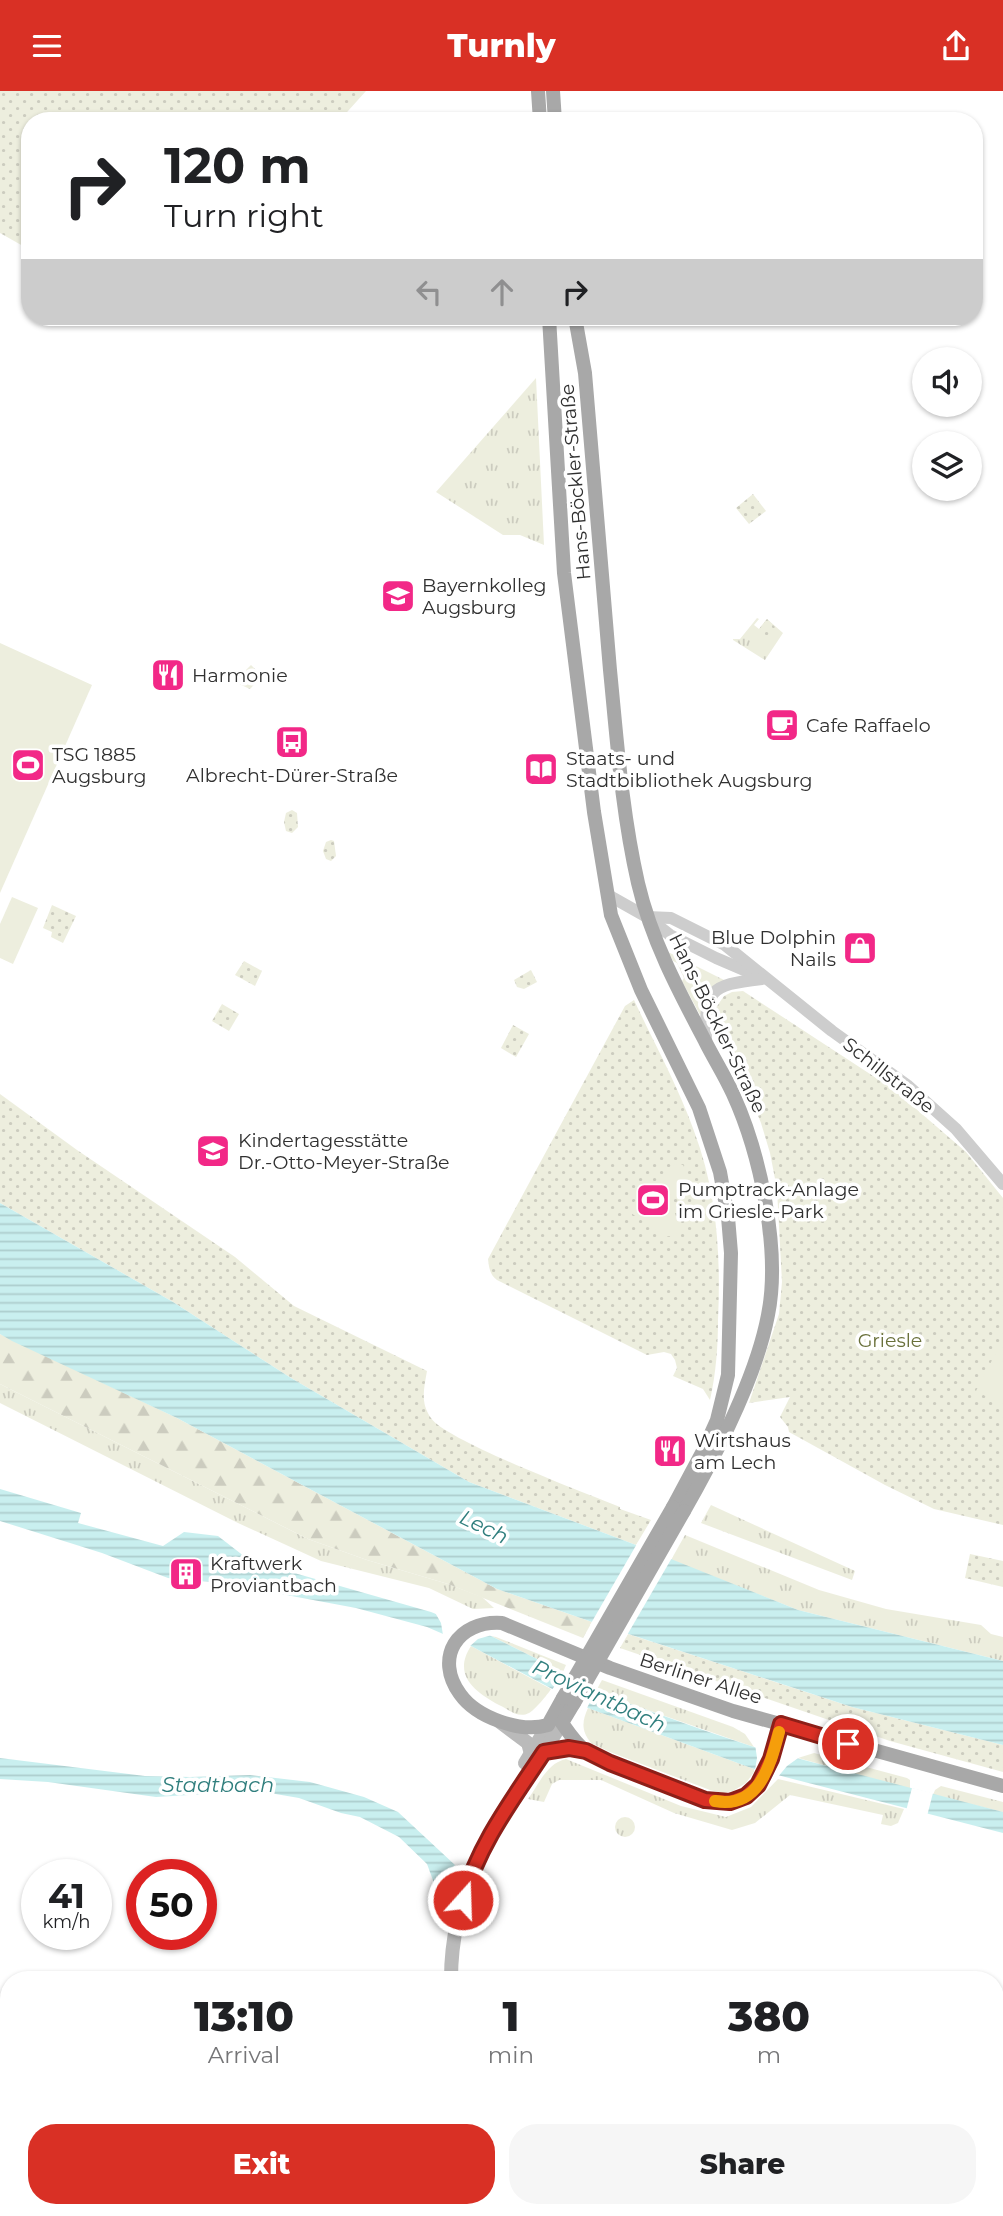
<!DOCTYPE html>
<html lang="en">
<head>
<meta charset="utf-8">
<style>
	:root { --surface:#fff; --page:#f6f6f6; --text:#202124; --muted:#757577; --accent:#d93025 }
	body { margin:0; font-family:Montserrat,sans-serif; background:var(--page); color:var(--text); height:100vh; display:flex; flex-direction:column; font-size:26px; white-space:nowrap }
	* { box-sizing:border-box; margin:0 }
	p { font-size:23px; color:var(--muted) }
	.icon { flex:none; width:38px; height:38px; fill:none; stroke:currentColor; stroke-width:2; stroke-linecap:round; stroke-linejoin:round }
	.map { position:relative; flex:1; overflow:hidden }
	.sheet { position:absolute; left:0px; top:1880px; width:1004px; height:247px; display:flex; flex-direction:column; background:var(--surface); border-radius:28px 28px 0 0; box-shadow:0 2px 5px #0004 }
	.sheet>* { flex:none }
	.banner { position:absolute; left:21px; top:21px; width:962px; height:214px; border-radius:28px; box-shadow:0 2px 5px #0004; background:#fff; color:var(--text); overflow:hidden }
	.controls { position:absolute; left:912px; top:256px; display:grid; gap:14px }
	.controls a { display:grid; place-items:center; width:70px; height:70px; border-radius:50%; background:var(--surface); box-shadow:0 2px 5px #0004; font-size:35px }
	.speed { position:absolute; left:21px; top:1768px; display:flex; gap:14px; font-size:35px; font-weight:700; text-align:center }
	.speed>* { display:grid; place-content:center; width:91px; height:91px; border-radius:50%; background:var(--surface); box-shadow:0 2px 5px #0004; line-height:1 }
	.speed small { font-size:18px; font-weight:400 }
	.speed .limit { border:10px solid #d22; background:#fff; color:#111 }
	.pin { position:absolute; display:grid; place-items:center; width:60px; height:60px; color:#fff; margin:-30px; border:4px solid #fff; border-radius:50%; box-shadow:0 2px 7px #0007 }
	.me { position:absolute; width:77px; margin:-38px; rotate:20deg; stroke-linejoin:round; filter:drop-shadow(0 0 5px #0008) }
	.turn { display:flex; align-items:center; gap:24px; height:147px; padding:0 28px; font-size:32px }
	.turn .icon { width:91px; height:91px; stroke-width:2.5 }
	.turn b { display:block; font-size:49px; line-height:60px }
	.lanes { display:flex; align-items:center; height:66px; padding:0 28px; background:#0003; justify-content:center; gap:35px; direction:ltr }
	.lanes .off { opacity:.35 }
	.eta { display:flex; justify-content:space-evenly; align-items:center; height:119px; text-align:center }
	.eta b { font-size:42px; font-weight:800; line-height:49px }
	.cta { display:flex; gap:14px; margin-top:auto; padding:14px 28px }
	.cta a { flex:1; height:80px; border-radius:28px; background:var(--accent); color:#fff; font-size:28px; font-weight:800; line-height:80px; text-align:center }
	.cta a+a { background:var(--page); color:var(--text) }
	header { display:flex; justify-content:space-between; align-items:center; height:91px; padding:0 28px; background:var(--accent); color:#fff; font-size:32px; font-weight:800 }
	.map>svg:first-child { display:block }
</style>
</head>
<body>
<header><svg class="icon" aria-label="menu" viewBox="0 0 24 24"><path d="M4 6h16M4 12h16M4 18h16"/></svg>Turnly<svg class="icon" aria-label="share" viewBox="0 0 24 24"><path d="M12 15V3M7 8l5-5 5 5M5 13v7h14v-7"/></svg></header>
<div class="map">
<svg width="1003" height="2125" viewBox="0 0 1003 2125">
	<defs>
		<pattern id="grass-tufts" width="24" height="20" patternUnits="userSpaceOnUse" patternTransform="scale(1.75)"><rect width="24" height="20" fill="#edeede"/><path d="M3 7l-1-3M5 7V3M7 7l1-3M15 17l-1-3M17 17v-4M19 17l1-3" fill="none" stroke="#ccccbf"/></pattern>
		<pattern id="forest-firs" width="22" height="20" patternUnits="userSpaceOnUse" patternTransform="scale(1.75)"><rect width="22" height="20" fill="#edeede"/><path d="M5 1l3.5 6h-7zM16 11l3.5 6h-7z" fill="#ccccbf"/></pattern>
		<pattern id="park-dots" width="8" height="8" patternUnits="userSpaceOnUse" patternTransform="scale(1.75)"><rect width="8" height="8" fill="#edeede"/><path d="M2 2h.1M6 6h.1" fill="none" stroke="#ccccbf" stroke-width="1.8" stroke-linecap="round"/></pattern>
		<pattern id="water-rules" width="6" height="5" patternUnits="userSpaceOnUse" patternTransform="scale(1.75)"><rect width="6" height="5" fill="#c9efef"/><path d="M0 2.5h6" fill="none" stroke="#adcdcd"/></pattern>
	</defs>
	<rect width="100%" height="100%" fill="#fff"/>
	<!-- grass -->
	<g fill="url(#grass-tufts)">
		<polygon points="536,287 544,454 520,444 503,444 436,401"/>
		<polygon points="757,527 759,528 754,534 759,538 767,528 783,542 765,569 733,549 733,548 740,548"/>
		<polygon points="668,861 724,889 700,924 682,890 684,887 677,872 673,870"/>
		<polygon points="0,1293 308,1448 367,1469 448,1493 482,1506 494,1517 473,1518 429,1497 321,1470 238,1432 0,1312"/>
		<polygon points="711,1414 855,1480 852,1489 701,1432"/>
		<polygon points="685,1444 819,1499 886,1518 981,1534 991,1543 1003,1546 1003,1570 798,1519 671,1469"/>
		<polygon points="491,1545 496,1546 566,1574 563,1581"/>
		<path d="M471,1555l80,43c-3,5 -17,22 -22,24 -11,6 -21,-4 -30,-8 -24,-13 -47,-30 -28,-59z"/>
		<polygon points="602,1589 733,1636 745,1643 754,1656 619,1609 597,1598"/>
		<path d="M588,1617l166,61v3l-8,11 -13,8 -10,2 -13,-3 -100,-38 -19,-9c-10,-12 -9,-22 -3,-35z"/>
		<polygon points="814,1662 907,1687 910,1689 910,1698 798,1667"/>
		<path d="M566,1668l115,47 45,11 25,-10 27,-28 126,30 -6,14 -7,3 -10,-2 2,-9 -93,-20 -35,28 -23,7 -58,-17 -73,-33h-42l-7,4 -8,18 -16,-3c11,-15 19,-36 38,-40z"/>
		<polygon points="941,1695 1003,1711 1003,1721 933,1704 935,1699"/>
		<circle cx="625" cy="1736" r="10"/>
	</g>
	<!-- forest -->
	<polygon fill="url(#forest-firs)" points="0,1243 177,1327 497,1498 592,1531 583,1547 448,1493 367,1469 308,1448 0,1293"/>
	<!-- park -->
	<g fill="url(#park-dots)">
		<polygon points="0,0 366,0 339,30 30,30 30,159 0,142"/>
		<polygon points="753,403 766,420 749,433 736,417"/>
		<polygon points="767,528 775,536 765,548 756,542"/>
		<polygon points="251,574 262,585 250,598 239,593 243,582"/>
		<polygon points="292,719 297,722 298,736 292,742 286,740 284,731 286,722"/>
		<polygon points="331,749 334,750 336,765 331,770 326,768 323,760 326,751"/>
		<polygon points="52,814 76,825 63,852 51,846 52,841 43,837"/>
		<polygon points="244,870 262,880 255,895 235,884"/>
		<polygon points="531,879 537,891 524,898 517,896 514,889"/>
		<polygon points="743,900 893,998 966,1061 1003,1107 1003,1434 934,1418 885,1394 789,1341 788,1336 780,1326 790,1306 749,1312 779,1223 782,1191 777,1098 770,1062 761,1032 743,988 717,937 714,927 715,918 724,905 732,901"/>
		<path d="M634,909c20,43 44,86 60,131 23,61 27,124 24,189 0,26 -2,54 -8,80l-7,-11 -30,-13 4,-8 -2,-8 -4,-6 -7,-2 -17,3 -150,-75c-7,-5 -8,-12 -9,-21l137,-253z"/>
		<polygon points="222,913 239,923 229,940 212,930"/>
		<polygon points="513,934 529,943 516,966 501,957"/>
		<path d="M0,1003l77,56 158,107 59,49 133,65c-3,17 -7,32 4,47 14,22 156,76 189,89v2l31,11 -15,25 -167,-63 -178,-104 -118,-76 -173,-99z"/>
		<polygon points="970,1463 1003,1470 1003,1496 965,1487"/>
		<polygon points="628,1543 852,1616 1003,1654 1003,1681 890,1650 620,1557"/>
		<polygon points="855,2118 910,2118 916,2125 845,2125"/>
	</g>
	<!-- pitch -->
	<g fill="#edeede">
		<polygon points="0,552 92,594 0,802"/>
		<polygon points="12,806 38,817 13,873 0,867 0,833"/>
		<path d="M677,1073l6,1 4,8 -2,7 -16,17 12,33c-7,4 -7,7 -16,6l-37,-25 6,-9 21,-17 16,-19z"/>
		<polygon points="1002,1250 1003,1310 1001,1313 976,1300"/>
	</g>
	<!-- water -->
	<g fill="url(#water-rules)">
		<polygon points="0,1112 173,1211 291,1287 469,1391 636,1454 798,1519 1003,1570 1003,1654 852,1616 595,1532 497,1498 177,1327 12,1250 0,1243"/>
		<polygon points="0,1398 81,1422 78,1432 163,1455 184,1441 218,1445 249,1469 431,1521 491,1545 619,1609 706,1640 754,1656 1003,1721 1003,1742 754,1678 588,1617 471,1555 427,1536 356,1517 221,1492 168,1487 102,1462 0,1430"/>
		<polygon points="0,1667 145,1685 190,1686 250,1684 310,1691 364,1706 398,1721 455,1774 437,1800 427,1773 399,1746 360,1726 341,1722 299,1707 258,1700 156,1706 48,1691 0,1688"/>
	</g>
	<!-- pier -->
	<g fill="#fff">
		<polygon points="638,1451 673,1465 626,1546 590,1534"/>
		<polygon points="433,1518 492,1542 492,1544 478,1548 469,1556 443,1544 441,1532"/>
		<polygon points="565,1578 598,1595 586,1619 552,1599"/>
		<polygon points="755,1653 784,1660 801,1665 787,1675 777,1687 755,1679 757,1667"/>
		<polygon points="912,1697 933,1702 927,1725 906,1720"/>
	</g>
	<g fill="none" stroke-linecap="round" stroke-linejoin="round">
		<!-- tertiary -->
		<g stroke="#cdcdcd" stroke-width="12">
			<polyline points="608,804 647,826 670,844 716,867 751,882"/>
			<polyline points="647,826 671,827 725,854 832,940 907,994 956,1038 1003,1093"/>
			<path d="M706,952c-1,-53 2,-58 56,-64"/>
		</g>
		<!-- secondary -->
		<g stroke="#bababa" stroke-width="14">
			<polyline points="500,1631 528,1652 531,1663"/>
			<polyline points="544,1661 569,1657 586,1660"/>
			<polyline points="525,1672 548,1634"/>
			<path d="M451,1888c0,-105 59,-173 111,-256"/>
			<polyline points="0,2106 9,2109"/>
			<polyline points="46,2118 76,2125"/>
			<polyline points="430,2125 430,2118"/>
		</g>
		<!-- primary -->
		<g stroke="#a8a8a8" stroke-width="14">
			<polyline points="538,0 540,30"/>
			<polyline points="553,0 555,30"/>
			<polyline points="549,226 564,482 594,721 611,824 641,899 699,1017 720,1081 728,1126 731,1162 728,1284 717,1329 704,1358 673,1416"/>
			<path d="M575,226l10,56c8,99 16,198 25,297 7,71 12,143 28,213 13,56 40,107 67,158 9,18 20,35 28,53 27,59 48,156 35,221 -12,63 -52,140 -84,196"/>
			<path d="M563,1607l-15,27c-27,8 -71,-7 -88,-31 -26,-36 -3,-74 42,-71l108,45 123,43 270,75"/>
			<path d="M574,1612l-12,20c7,10 14,21 24,28 20,14 47,21 69,30 21,8 44,20 66,22 11,0 22,-4 30,-10 20,-16 24,-46 30,-69"/>
		</g>
		<!-- primary-bridge -->
		<g stroke="#a8a8a8" stroke-width="14">
			<polyline points="563,1607 673,1416"/>
			<polyline points="574,1612 684,1420"/>
		</g>
	</g>
	<g fill="none" stroke-linecap="round" stroke-linejoin="round">
		<!-- route casing -->
		<g stroke="#8d1f18" stroke-width="18">
			<path id="route" d="M463,1809c15,-55 50,-101 81,-148l25,-4 17,3 24,12 95,37 25,2 16,-6 12,-11 13,-26 10,-35 67,20"/>
		</g>
		<!-- route -->
		<use href="#route" stroke="#d93025" stroke-width="12"/>
		<!-- slow -->
		<path stroke="#f59e0b" stroke-width="12" d="M715,1710c44,8 55,-35 64,-69"/>
	</g>
	<!-- icons -->
	<defs>
		<g id="school-square" transform="scale(1.75)"><rect x="-9" y="-9" width="18" height="18" rx="4" fill="#f22887" stroke="#fff"/><path d="M0-5L7-2L0 1L-7-2ZM-4 1L0 2.5L4 1V4Q0 6-4 4Z" fill="#fff"/></g>
		<g id="restaurant-square" transform="scale(1.75)"><rect x="-9" y="-9" width="18" height="18" rx="4" fill="#f22887" stroke="#fff"/><path d="M-5-6h1v4h1v-4h1v4h1v-4h1v5L-1.5 .5V6h-2V.5L-5-1ZM5-6V6H3V1.5H1.5Q1.5-4 5-6Z" fill="#fff"/></g>
		<g id="cafe-square" transform="scale(1.75)"><rect x="-9" y="-9" width="18" height="18" rx="4" fill="#f22887" stroke="#fff"/><path d="M-5.5-4.5H6V0H3Q3 3.5 0 3.5H-2.5Q-5.5 3.5-5.5 0ZM3-3.2v2h1.7v-2ZM-6 4.5H4V6H-6Z" fill="#fff"/></g>
		<g id="bus-square" transform="scale(1.75)"><rect x="-9" y="-9" width="18" height="18" rx="4" fill="#f22887" stroke="#fff"/><path d="M-5-6H5V4H4V6H2V4H-2V6H-4V4H-5ZM-3.5-4V0h7V-4ZM-3.5 1.2v1.5H-2V1.2ZM2 1.2v1.5H3.5V1.2Z" fill="#fff"/></g>
		<g id="stadium-square" transform="scale(1.75)"><rect x="-9" y="-9" width="18" height="18" rx="4" fill="#f22887" stroke="#fff"/><path d="M0-5a6.5 5 0 1 0 0 10a6.5 5 0 1 0 0-10ZM-3.5-1.8h7v3.6h-7Z" fill="#fff"/></g>
		<g id="library-square" transform="scale(1.75)"><rect x="-9" y="-9" width="18" height="18" rx="4" fill="#f22887" stroke="#fff"/><path d="M-6-4Q-3-5.5-.7-3.5V5Q-3 3-6 4ZM6-4Q3-5.5 .7-3.5V5Q3 3 6 4Z" fill="#fff"/></g>
		<g id="shop-square" transform="scale(1.75)"><rect x="-9" y="-9" width="18" height="18" rx="4" fill="#f22887" stroke="#fff"/><path d="M-5-2.5h2.3a2.7 3.5 0 0 1 5.4 0H5L5.5 6h-11ZM-1.5-2.5h3a1.5 2.3 0 0 0-3 0Z" fill="#fff"/></g>
		<g id="building-square" transform="scale(1.75)"><rect x="-9" y="-9" width="18" height="18" rx="4" fill="#f22887" stroke="#fff"/><path d="M-4-6H4V6H1V3H-1V6H-4ZM-2.5-4.3h1.7v1.8h-1.7ZM.8-4.3h1.7v1.8H.8ZM-2.5-1h1.7V.8h-1.7ZM.8-1h1.7V.8H.8Z" fill="#fff"/></g>
	</defs>
	<g fill-rule="evenodd">
		<use href="#school-square" x="398" y="505"/>
		<use href="#restaurant-square" x="168" y="584"/>
		<use href="#cafe-square" x="782" y="634"/>
		<use href="#bus-square" x="292" y="651"/>
		<use href="#stadium-square" x="28" y="674"/>
		<use href="#library-square" x="541" y="678"/>
		<use href="#shop-square" x="860" y="857"/>
		<use href="#school-square" x="213" y="1060"/>
		<use href="#stadium-square" x="653" y="1109"/>
		<use href="#restaurant-square" x="670" y="1360"/>
		<use href="#building-square" x="186" y="1483"/>
	</g>
	<g text-anchor="middle" stroke-width="7" stroke-linejoin="round" paint-order="stroke">
		<!-- street labels -->
		<g font-size="19" fill="#303030" stroke="#fff">
			<text transform="translate(575 391) rotate(-95)" y="7">Hans-Böckler-Straße</text>
			<text transform="translate(718 932) rotate(64)" y="7">Hans-Böckler-Straße</text>
			<text transform="translate(889 984) rotate(38)" y="7">Schillstraße</text>
			<text transform="translate(701 1587) rotate(18)" y="7">Berliner Allee</text>
		</g>
		<!-- poi labels -->
		<g font-size="19" fill="#303030" stroke="#fff" text-anchor="start">
			<text x="422" y="501">Bayernkolleg<tspan x="422" dy="22">Augsburg</tspan></text>
			<text x="192" y="591">Harmonie</text>
			<text x="806" y="641">Cafe Raffaelo</text>
			<text x="52" y="670">TSG 1885<tspan x="52" dy="22">Augsburg</tspan></text>
			<text x="566" y="674">Staats- und<tspan x="566" dy="22">Stadtbibliothek Augsburg</tspan></text>
			<text x="292" y="691" text-anchor="middle">Albrecht-Dürer-Straße</text>
			<text x="836" y="853" text-anchor="end">Blue Dolphin<tspan x="836" dy="22">Nails</tspan></text>
			<text x="238" y="1056">Kindertagesstätte<tspan x="238" dy="22">Dr.-Otto-Meyer-Straße</tspan></text>
			<text x="678" y="1105">Pumptrack-Anlage<tspan x="678" dy="22">im Griesle-Park</tspan></text>
			<text x="694" y="1356">Wirtshaus<tspan x="694" dy="22">am Lech</tspan></text>
			<text x="210" y="1479">Kraftwerk<tspan x="210" dy="22">Proviantbach</tspan></text>
		</g>
		<!-- park labels -->
		<g font-size="19" fill="#69703a" stroke="#fff">
			<text x="890" y="1256">Griesle</text>
		</g>
		<!-- water labels -->
		<g font-size="21" font-style="italic" fill="#2f7e7d" stroke="#fff">
			<text transform="translate(484 1436) rotate(26)" y="7">Lech</text>
			<text transform="translate(599 1605) rotate(25)" y="7">Proviantbach</text>
			<text x="218" y="1701">Stadtbach</text>
		</g>
	</g>
</svg>
<div class="controls">
<a><svg class="icon" aria-label="sound" viewBox="0 0 24 24"><path d="M4 9h4l5-4v14l-5-4H4zM17 9q2 3 0 6"/></svg></a>
<a><svg class="icon" aria-label="layers" viewBox="0 0 24 24"><path d="M12 4l9 5-9 5-9-5zM3 14l9 5 9-5"/></svg></a>
</div>
<div class="speed"><div>41<small>km/h</small></div><div class="limit">50</div></div>
<div class="pin" style="left:848px;top:1653px;background:#d93025"><svg class="icon" aria-label="arrive" viewBox="0 0 24 24"><path d="M6 21V4h12l-3 4 3 4H6"/></svg></div>
<svg class="me" style="left:463px;top:1809px" viewBox="-20 -20 40 40"><circle r="17" fill="#d93025" stroke="#fff" stroke-width="3"/><path d="M0-11L8 9 0 5-8 9z" fill="#fff"/></svg>
<div class="banner">
<div class="turn"><svg class="icon" aria-label="right" viewBox="0 0 24 24"><path d="M7 20v-9h11M14 6l5 5-5 5"/></svg><div><b>120 m</b>Turn right</div></div>
<div class="lanes"><svg class="icon off" aria-label="left" viewBox="0 0 24 24"><path d="M17 20v-9H6M10 6l-5 5 5 5"/></svg><svg class="icon off" aria-label="ahead" viewBox="0 0 24 24"><path d="M12 20V5M6 11l6-6 6 6"/></svg><svg class="icon" aria-label="right" viewBox="0 0 24 24"><path d="M7 20v-9h11M14 6l5 5-5 5"/></svg></div>
</div>
<section class="sheet">
<div class="eta">
<div><b>13:10</b><p>Arrival</p></div>
<div><b>1</b><p>min</p></div>
<div><b>380</b><p>m</p></div>
</div>
<div class="cta"><a>Exit</a><a>Share</a></div>
</section>
</div>
</body>
</html>
